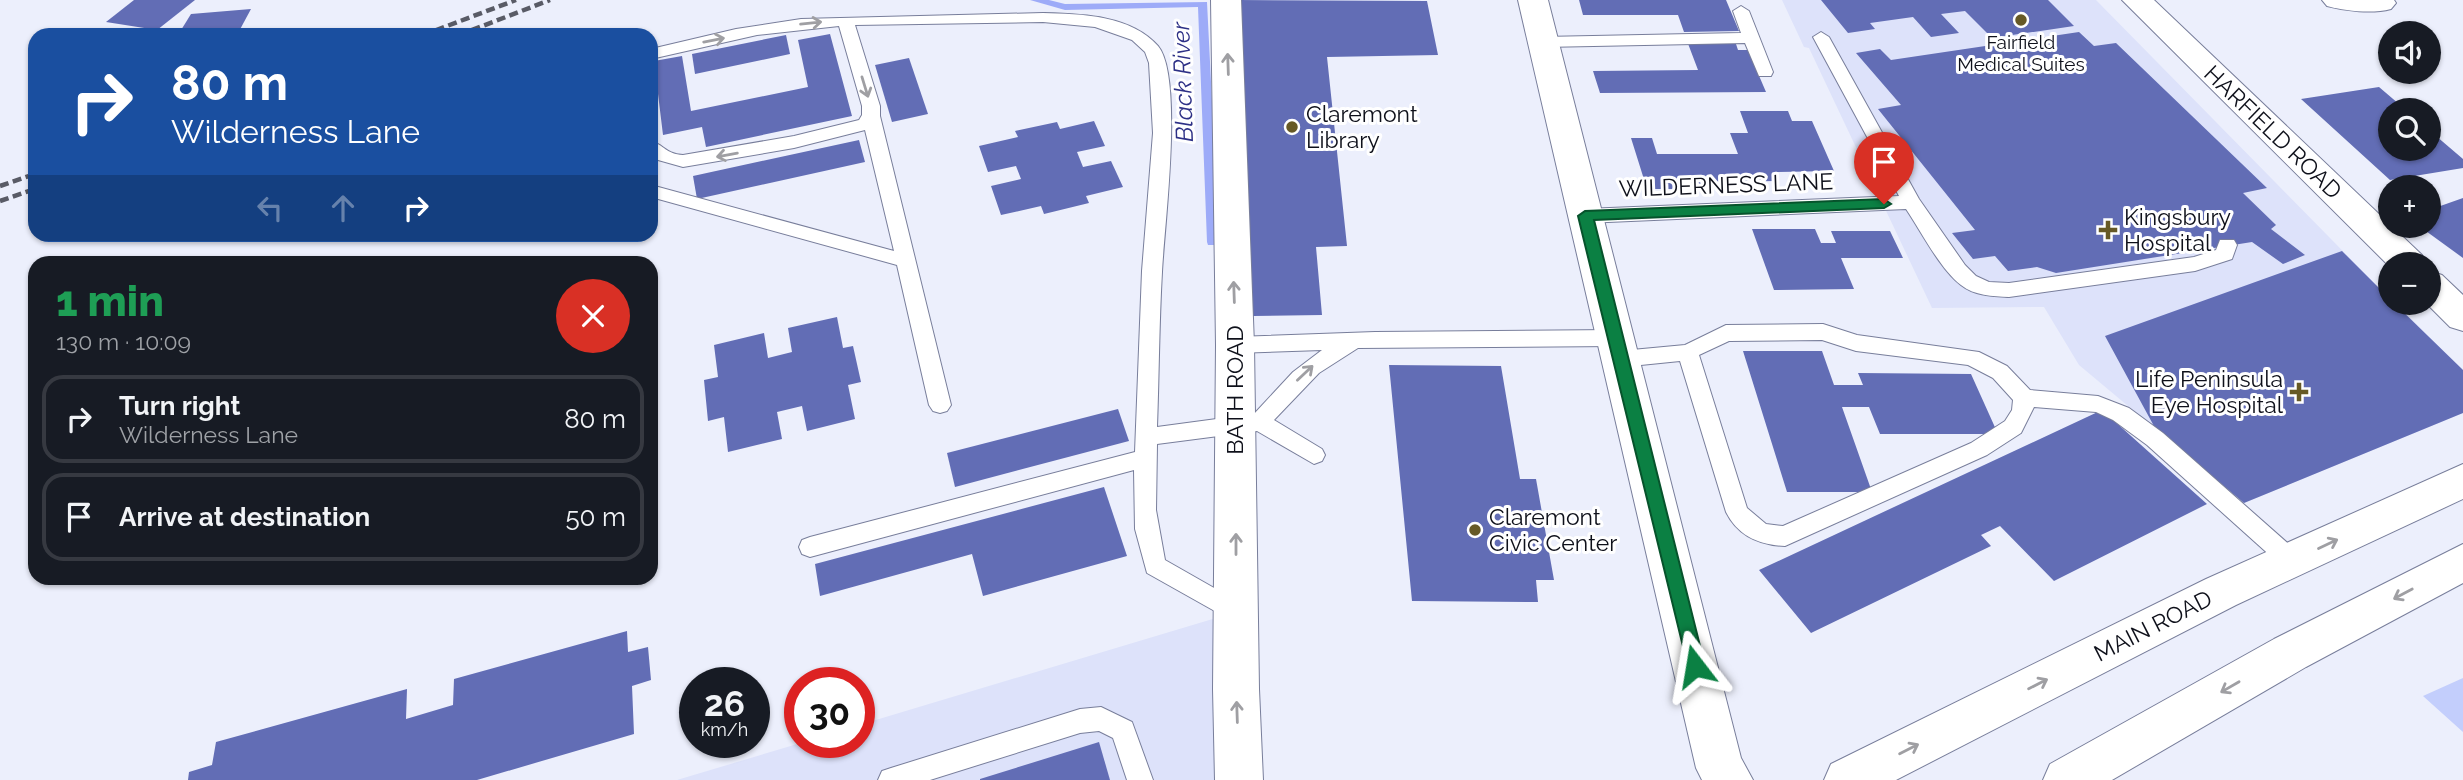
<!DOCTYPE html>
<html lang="en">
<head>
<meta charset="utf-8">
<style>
	:root { --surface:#171b24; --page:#242831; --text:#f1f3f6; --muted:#9ea1a6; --line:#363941 }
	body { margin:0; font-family:Raleway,sans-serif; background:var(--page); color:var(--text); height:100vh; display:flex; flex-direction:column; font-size:26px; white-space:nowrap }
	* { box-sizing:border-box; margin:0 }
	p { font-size:23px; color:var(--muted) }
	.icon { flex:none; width:38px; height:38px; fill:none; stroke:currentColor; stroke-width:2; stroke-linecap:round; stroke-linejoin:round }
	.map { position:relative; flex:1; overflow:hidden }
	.details { position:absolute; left:28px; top:256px; width:630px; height:329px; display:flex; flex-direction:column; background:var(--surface); border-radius:21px; box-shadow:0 2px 5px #0004 }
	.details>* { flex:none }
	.guide { position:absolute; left:28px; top:28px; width:630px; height:214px; border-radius:21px; box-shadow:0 2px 5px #0004; background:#1a4fa0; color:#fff; overflow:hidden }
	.controls { position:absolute; left:2378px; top:21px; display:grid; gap:14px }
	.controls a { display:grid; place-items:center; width:63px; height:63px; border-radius:50%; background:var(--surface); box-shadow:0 2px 5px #0004; font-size:35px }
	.speed { position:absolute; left:679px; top:667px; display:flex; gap:14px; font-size:35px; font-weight:700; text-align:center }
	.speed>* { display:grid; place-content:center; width:91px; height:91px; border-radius:50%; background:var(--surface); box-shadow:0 2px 5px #0004; line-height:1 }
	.speed small { font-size:18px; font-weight:400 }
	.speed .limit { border:10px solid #d22; background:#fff; color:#111 }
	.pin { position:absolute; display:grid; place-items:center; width:60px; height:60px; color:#fff; margin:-72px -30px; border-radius:50% 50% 50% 0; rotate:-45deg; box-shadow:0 0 7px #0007 }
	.pin .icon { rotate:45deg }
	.me { position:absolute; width:77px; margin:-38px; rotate:346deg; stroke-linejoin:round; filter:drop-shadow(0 0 5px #0008) }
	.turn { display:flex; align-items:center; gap:24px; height:147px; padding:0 28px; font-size:32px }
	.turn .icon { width:91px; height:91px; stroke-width:2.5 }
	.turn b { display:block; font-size:49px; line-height:60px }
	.lanes { display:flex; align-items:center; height:66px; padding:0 28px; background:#0003; justify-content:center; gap:35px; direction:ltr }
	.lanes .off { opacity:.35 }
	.round { display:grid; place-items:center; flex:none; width:74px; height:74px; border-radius:37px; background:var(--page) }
	.summary { display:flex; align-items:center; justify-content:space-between; height:119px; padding:0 28px }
	h1 { font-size:42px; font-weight:800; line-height:52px; color:#1e9e55 }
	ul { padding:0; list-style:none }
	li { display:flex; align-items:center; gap:21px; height:88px; margin:0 14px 10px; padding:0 14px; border:4px solid var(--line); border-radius:21px }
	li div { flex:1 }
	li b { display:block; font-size:26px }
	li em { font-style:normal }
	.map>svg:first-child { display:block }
</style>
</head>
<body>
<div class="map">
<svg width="2463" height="780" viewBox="0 0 2463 780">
	<rect width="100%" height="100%" fill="#eceffc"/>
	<!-- built -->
	<g fill="#dde2fa">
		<polygon points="1782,0 2096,0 2390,299 2390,303 2395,303 2463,370 2463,413 2244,503 2079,365 2044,307 1932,308 1809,48 1804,47"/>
		<polygon points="1236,612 1239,780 677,780 804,742 859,742 859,725"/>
	</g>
	<!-- green -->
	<polygon fill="#c3cefc" points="2463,678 2463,732 2423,696"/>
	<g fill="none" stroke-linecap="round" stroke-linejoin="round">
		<!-- stream -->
		<polygon fill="#9dabf8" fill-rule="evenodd" points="1030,0 1049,0 1065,4 1207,2 1219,242 1218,245 1208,245 1207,242 1198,7 1065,10"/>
	</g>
	<!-- building -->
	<g fill="#626db5">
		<polygon points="134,0 195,0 157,30 106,22"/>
		<polygon points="1239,0 1427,1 1438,55 1327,57 1347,246 1316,247 1322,315 1253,316"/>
		<polygon points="1579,0 1726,0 1739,31 1684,32 1678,15 1583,15"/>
		<polygon points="1821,0 2048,0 2074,26 1992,38 1965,11 1941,14 1959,33 1931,37 1913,17 1870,23 1875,29 1848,33"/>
		<polygon points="251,9 237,35 178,35 191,14"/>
		<polygon points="2079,32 2094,46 2116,43 2267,188 2243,193 2276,225 2271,229 2305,255 2283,264 2252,242 2056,273 2037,267 2008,271 1995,256 1973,259 1952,233 1975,230 1878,109 1901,105 1856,53 1880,49 1891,60"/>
		<polygon points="830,34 852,116 706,147 702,127 663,135 654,61 682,56 691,111 808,87 798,40"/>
		<polygon points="786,35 790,54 695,74 692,54"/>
		<polygon points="1687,41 1735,41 1738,50 1748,50 1766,92 1600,93 1593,71 1698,70"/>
		<polygon points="909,58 928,114 892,122 875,65"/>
		<polygon points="2379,87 2406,110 2390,110 2390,149 2429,149 2429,130 2463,159 2463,168 2390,180 2301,99"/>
		<polygon points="1740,111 1788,111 1792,121 1812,121 1834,171 1774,172 1778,181 1700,182 1703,189 1647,189 1631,138 1652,138 1657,154 1738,154 1730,133 1748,133"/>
		<polygon points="1094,121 1105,146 1077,152 1083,167 1111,161 1123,187 1086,196 1089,203 1044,214 1041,206 1001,215 991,186 1021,179 1016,166 988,172 979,146 1018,137 1015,131 1057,122 1060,129"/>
		<polygon points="859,140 865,162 697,199 693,176"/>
		<polygon points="2463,198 2463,258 2419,226 2429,226 2429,210"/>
		<polygon points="1752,229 1815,229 1821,243 1836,243 1831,231 1890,231 1903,258 1841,258 1854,289 1774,290"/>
		<polygon points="2342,251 2390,299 2390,303 2394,303 2463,370 2463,413 2244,503 2155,428 2105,336"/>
		<polygon points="837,317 843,348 853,346 861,382 848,385 855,419 807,431 802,406 777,412 782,439 728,452 724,417 708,421 704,380 718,377 714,345 764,333 768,358 792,352 788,328"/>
		<polygon points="1743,351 1822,351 1834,385 1863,385 1858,373 1971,374 1998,434 1880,434 1869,407 1842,407 1872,492 1787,492"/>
		<polygon points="1389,365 1501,366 1520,479 1536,479 1554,580 1536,580 1538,602 1412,601"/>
		<polygon points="1118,409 1129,441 955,487 947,453"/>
		<polygon points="2102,410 2207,504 2054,581 2000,526 1981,535 1991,546 1811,633 1759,570"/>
		<polygon points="1104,487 1127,556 983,596 972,554 820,596 815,564"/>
		<polygon points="627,631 628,652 648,647 651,680 632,686 634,734 477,780 188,780 189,772 212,765 216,742 407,689 406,719 453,705 454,679"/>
		<polygon points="1099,742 1110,780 980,780 980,779"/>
	</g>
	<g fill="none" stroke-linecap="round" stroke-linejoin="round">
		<!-- service casing -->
		<g stroke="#787e9b" stroke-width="2">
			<g id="service">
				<polygon points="1741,6 1749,11 1773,72 1771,76 1759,76 1745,43 1543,47 1535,42 1543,37 1741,33 1733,11"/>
				<path d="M1043,13c38,1 88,2 115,33 26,31 6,182 4,226 -3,52 -3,103 -5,155l97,-13 39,-42 29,-22 -87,3 -7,-3 -3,-5 3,-5 7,-3 140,-5 240,-2 7,3 3,5 -3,5 -7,3 -257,2 -39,25 -45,47 48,29 3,6 -3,6 -8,3 -57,-33 -100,13 -1,66 9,50 79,45 4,7 -4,7 -8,4 -89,-50 -12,-44 -1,-59 -324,87 -8,-3 -3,-7 3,-7 8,-3 325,-85 7,-181 11,-138 -4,-70 -4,-11 -13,-12 -37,-13 -52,-5 -188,3 25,81v10l71,289 -4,6 -7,2 -7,-2 -4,-6 -32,-140 -246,-68v-12l243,66 -29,-121 -71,18 -111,19 -32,-9v-17c13,4 15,13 32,14l111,-19 65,-16 3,-5v-9l-23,-80 -82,9 -106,24v-10l85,-20 65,-10z"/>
				<path d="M1821,32l8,5 90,162 46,66 11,11 13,6 20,1 185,-26 22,-7 4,-10h14l3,5 -5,14 -37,12 -186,26c-17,-1 -34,-1 -48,-12 -21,-16 -40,-54 -55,-76l-321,14 -7,-2 -2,-5 2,-5 7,-2 314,-13 -86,-159z"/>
				<path d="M1823,324l34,11 122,17 28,14 23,24 68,6 31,12 34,25 137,121 4,7 -4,7 -8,3 -8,-3 -137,-123 -34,-25 -17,-8 -62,-5 -13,26 -34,22 -202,91c-26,-1 -47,-10 -59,-34l-46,-151 -59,6 -7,-2 -3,-6 3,-6 7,-2 64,-6 41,-20zM1822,340l34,11 112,14 25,13 20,22 -1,10 -7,11 -34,22 -188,83 -17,-2 -19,-16 -48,-153 30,-14z"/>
				<polygon points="1101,707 1132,722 1153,780 1127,780 1113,738 1099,731 1080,733 930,780 878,780 882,771 891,768 1080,709"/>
			</g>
		</g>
		<!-- minor casing -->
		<g stroke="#787e9b" stroke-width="2">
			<g id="minor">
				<polygon points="1211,0 1241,0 1254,345 1259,689 1263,780 1215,780 1213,689 1216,345"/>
				<polygon points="1518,0 1548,0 1741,758 1753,780 1702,780 1696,768"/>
				<polygon points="2122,0 2154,0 2422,255 2427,264 2390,264 2390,267"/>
				<path d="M2322,0h72l2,3 -5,6c-19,5 -45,2 -64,-3z"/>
				<polygon points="2429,271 2442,275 2463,295 2463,331 2450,327 2426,303 2429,303"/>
			</g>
		</g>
		<!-- secondary casing -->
		<g stroke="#787e9b" stroke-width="2">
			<g id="secondary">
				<polygon points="2463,464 2463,499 2236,605 1896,780 1824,780 1831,764 2206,579"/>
				<polygon points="2463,544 2463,583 2306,667 2112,780 2043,780 2050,764 2274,639"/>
			</g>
		</g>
		<!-- service -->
		<use href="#service" fill="#fff" fill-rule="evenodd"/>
		<!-- minor -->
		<use href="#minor" fill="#fff" fill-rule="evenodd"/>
		<!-- secondary -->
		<use href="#secondary" fill="#fff" fill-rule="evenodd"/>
		<!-- rail -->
		<g stroke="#595b66" stroke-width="4.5" stroke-dasharray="9 4.5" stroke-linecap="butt">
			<polyline points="423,35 516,0"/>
			<polyline points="459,35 550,0"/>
			<polyline points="0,186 35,174"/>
			<polyline points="0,201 35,189"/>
		</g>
	</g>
	<!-- one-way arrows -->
	<defs><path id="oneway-shaft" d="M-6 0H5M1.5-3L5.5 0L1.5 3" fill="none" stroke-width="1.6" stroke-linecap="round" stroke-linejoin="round" transform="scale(1.75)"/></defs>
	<g stroke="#9f9fa3">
		<use href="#oneway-shaft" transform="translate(811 23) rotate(-6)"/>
		<use href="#oneway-shaft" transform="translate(714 40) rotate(-11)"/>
		<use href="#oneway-shaft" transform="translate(1228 64) rotate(-92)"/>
		<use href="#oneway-shaft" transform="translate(865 87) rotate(73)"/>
		<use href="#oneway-shaft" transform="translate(727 155) rotate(170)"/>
		<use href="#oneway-shaft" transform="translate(1234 292) rotate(-92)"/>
		<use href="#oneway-shaft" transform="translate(1305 373) rotate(-43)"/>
		<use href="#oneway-shaft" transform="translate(1236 544) rotate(-90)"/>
		<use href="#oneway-shaft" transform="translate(2328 544) rotate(-25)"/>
		<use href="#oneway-shaft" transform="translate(2403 594) rotate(152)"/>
		<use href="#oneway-shaft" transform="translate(2038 684) rotate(-27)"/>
		<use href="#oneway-shaft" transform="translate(2230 687) rotate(150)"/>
		<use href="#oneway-shaft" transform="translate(1237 712) rotate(-92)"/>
		<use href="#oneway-shaft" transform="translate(1909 749) rotate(-27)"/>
	</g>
	<!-- route -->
	<polygon fill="#0b8043" stroke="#07532c" stroke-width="2" points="1884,199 1891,204 1884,208 1594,220 1705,666 1702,671 1695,674 1689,671 1578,216 1585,211"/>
	<!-- markers -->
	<g fill="#665926" stroke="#fff" stroke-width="2.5">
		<circle cx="2021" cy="20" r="7"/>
		<circle cx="1292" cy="127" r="7"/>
		<path d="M2104.5 219.5h7v7h7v7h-7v7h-7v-7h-7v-7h7z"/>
		<path d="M2295.5 381.5h7v7h7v7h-7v7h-7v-7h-7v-7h7z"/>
		<circle cx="1475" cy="530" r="7"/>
	</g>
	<g text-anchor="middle" stroke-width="6" stroke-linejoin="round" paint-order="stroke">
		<!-- far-poi labels -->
		<g font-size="19" fill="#0e101a" stroke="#fff">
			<text x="2021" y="49">Fairfield<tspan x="2021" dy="22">Medical Suites</tspan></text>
		</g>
		<!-- poi labels -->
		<g font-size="23" fill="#0e101a" stroke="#fff" text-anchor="start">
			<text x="1306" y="122">Claremont<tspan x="1306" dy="26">Library</tspan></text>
			<text x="2124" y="225">Kingsbury<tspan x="2124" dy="26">Hospital</tspan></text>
			<text x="2283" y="387" text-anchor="end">Life Peninsula<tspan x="2283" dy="26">Eye Hospital</tspan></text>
			<text x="1489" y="525">Claremont<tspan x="1489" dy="26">Civic Center</tspan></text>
		</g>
		<!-- street labels -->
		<g font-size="23" fill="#0e101a" stroke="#fff">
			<text transform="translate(2273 132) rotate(44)" y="8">HARFIELD ROAD</text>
			<text transform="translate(1726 185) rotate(-2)" y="8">WILDERNESS LANE</text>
			<text transform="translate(1235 390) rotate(-90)" y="8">BATH ROAD</text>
			<text transform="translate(2153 626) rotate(-27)" y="8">MAIN ROAD</text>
		</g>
		<!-- water labels -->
		<g font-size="24" font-style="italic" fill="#2d3086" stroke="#fff">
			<text transform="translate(1183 82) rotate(-92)" y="8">Black River</text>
		</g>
	</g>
</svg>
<div class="controls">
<a><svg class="icon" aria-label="sound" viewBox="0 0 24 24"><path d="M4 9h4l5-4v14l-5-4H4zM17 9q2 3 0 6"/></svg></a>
<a><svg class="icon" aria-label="search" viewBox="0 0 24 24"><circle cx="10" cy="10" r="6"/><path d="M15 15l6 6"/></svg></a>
<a>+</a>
<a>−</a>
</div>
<div class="speed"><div>26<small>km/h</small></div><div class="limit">30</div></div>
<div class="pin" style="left:1884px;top:204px;background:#d93025"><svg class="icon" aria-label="arrive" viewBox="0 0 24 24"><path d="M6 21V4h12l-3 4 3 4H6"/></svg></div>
<svg class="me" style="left:1695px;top:666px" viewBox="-20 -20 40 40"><path d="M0-17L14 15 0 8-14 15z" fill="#0b8043" stroke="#fff" stroke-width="4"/></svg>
<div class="guide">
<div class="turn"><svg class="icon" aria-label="right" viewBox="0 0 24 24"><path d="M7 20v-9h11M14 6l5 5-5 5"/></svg><div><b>80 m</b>Wilderness Lane</div></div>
<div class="lanes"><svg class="icon off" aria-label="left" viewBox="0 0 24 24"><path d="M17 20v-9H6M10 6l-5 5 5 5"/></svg><svg class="icon off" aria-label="ahead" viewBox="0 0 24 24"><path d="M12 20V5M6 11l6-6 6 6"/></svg><svg class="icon" aria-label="right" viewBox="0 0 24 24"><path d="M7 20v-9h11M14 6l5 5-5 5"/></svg></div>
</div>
<section class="details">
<div class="summary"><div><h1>1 min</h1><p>130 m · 10:09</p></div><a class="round" style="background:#d93025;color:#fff"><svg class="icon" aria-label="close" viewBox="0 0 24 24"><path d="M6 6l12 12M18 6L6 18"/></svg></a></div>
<ul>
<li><svg class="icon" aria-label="right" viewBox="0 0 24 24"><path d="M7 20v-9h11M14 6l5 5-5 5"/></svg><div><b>Turn right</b><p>Wilderness Lane</p></div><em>80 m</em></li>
<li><svg class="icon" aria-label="arrive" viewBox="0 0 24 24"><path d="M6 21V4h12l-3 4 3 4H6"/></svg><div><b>Arrive at destination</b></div><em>50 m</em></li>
</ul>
</section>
</div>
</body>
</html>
